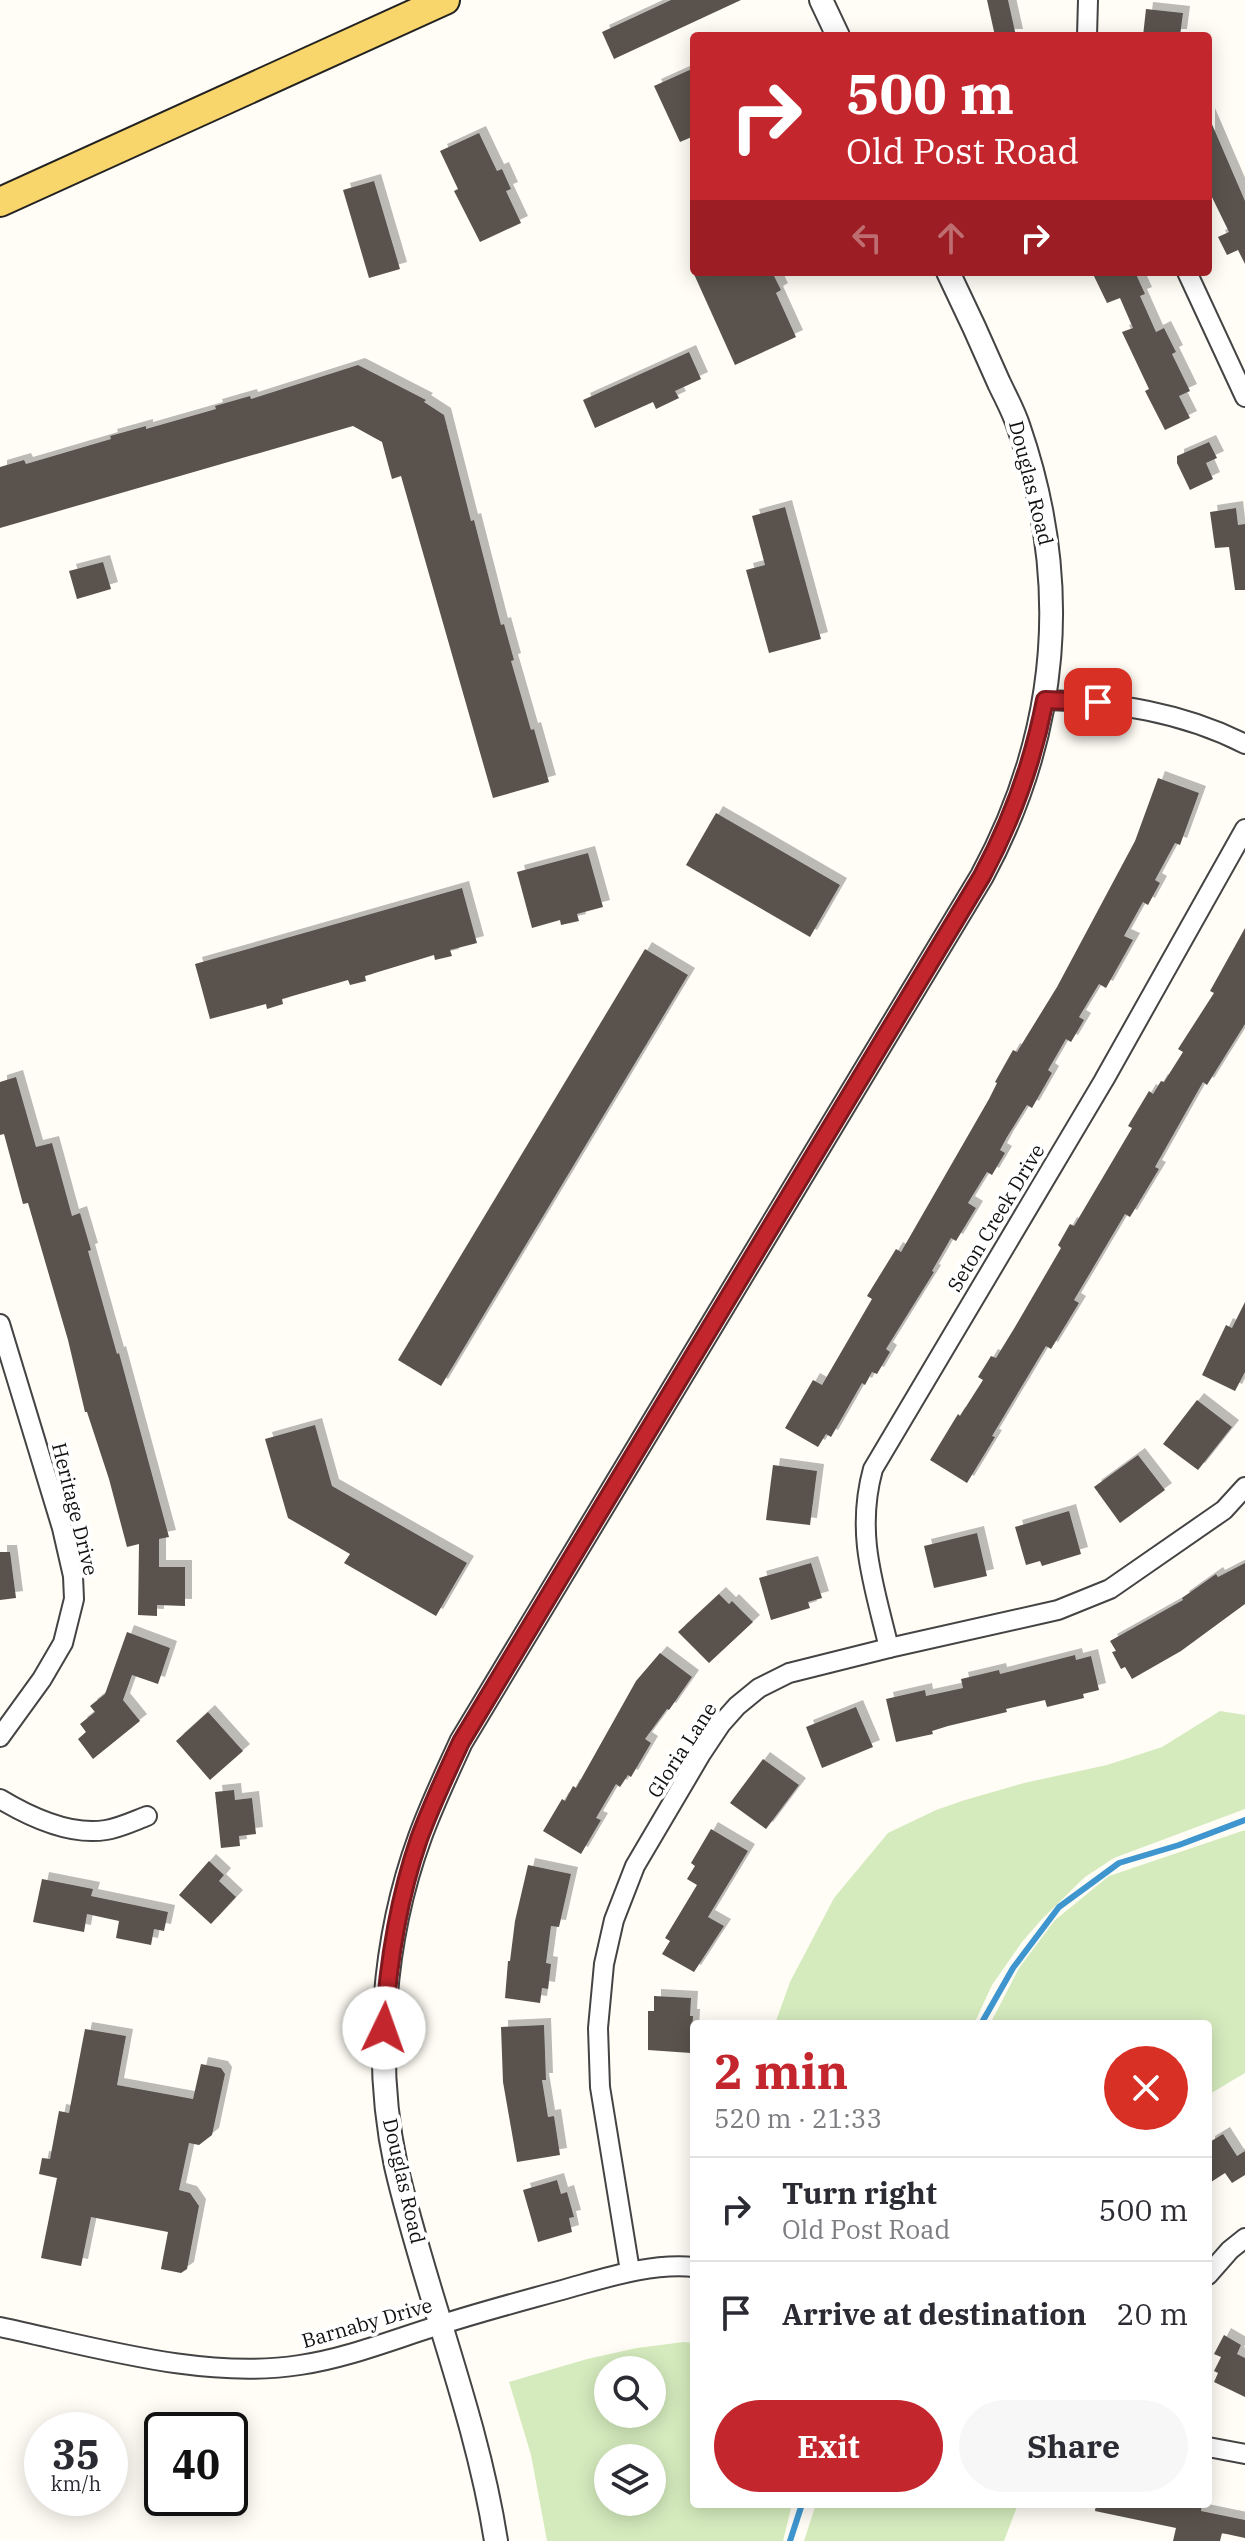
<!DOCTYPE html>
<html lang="en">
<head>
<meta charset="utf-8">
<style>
	:root { --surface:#fff; --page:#f7f7f7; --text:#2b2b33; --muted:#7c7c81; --line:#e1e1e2; --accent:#c4262e }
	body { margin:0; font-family:"IBM Plex Serif",serif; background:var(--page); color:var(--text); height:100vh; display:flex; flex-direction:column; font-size:30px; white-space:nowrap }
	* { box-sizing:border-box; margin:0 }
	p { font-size:26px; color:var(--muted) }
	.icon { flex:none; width:44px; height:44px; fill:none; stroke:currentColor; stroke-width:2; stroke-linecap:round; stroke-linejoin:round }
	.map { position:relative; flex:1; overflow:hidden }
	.details { position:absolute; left:690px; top:2020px; width:522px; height:488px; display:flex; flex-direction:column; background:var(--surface); border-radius:8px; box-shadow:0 4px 20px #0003 }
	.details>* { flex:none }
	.banner { position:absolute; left:690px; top:32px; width:522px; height:244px; border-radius:8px; box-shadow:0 4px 20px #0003; background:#c4262e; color:#fff; overflow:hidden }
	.tools { position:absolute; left:594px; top:2356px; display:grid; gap:16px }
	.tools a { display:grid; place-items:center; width:72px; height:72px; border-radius:50%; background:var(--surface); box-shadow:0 4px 20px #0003; font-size:40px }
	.speed { position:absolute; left:24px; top:2412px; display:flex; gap:16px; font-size:40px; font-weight:700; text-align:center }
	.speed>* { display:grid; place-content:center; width:104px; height:104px; border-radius:50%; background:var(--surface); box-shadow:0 4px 20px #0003; line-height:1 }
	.speed small { font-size:20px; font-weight:400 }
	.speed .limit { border:4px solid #111; border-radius:12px; background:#fff; color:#111 }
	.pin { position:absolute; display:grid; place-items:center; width:68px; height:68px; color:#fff; margin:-34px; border-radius:16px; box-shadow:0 4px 12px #0006 }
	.me { position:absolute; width:88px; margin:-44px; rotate:3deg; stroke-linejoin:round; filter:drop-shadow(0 0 6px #0008) }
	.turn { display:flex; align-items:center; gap:28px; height:168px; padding:0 24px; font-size:36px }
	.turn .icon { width:104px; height:104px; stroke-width:2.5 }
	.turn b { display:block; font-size:56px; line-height:68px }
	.lanes { display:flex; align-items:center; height:76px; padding:0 24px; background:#0003; justify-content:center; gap:40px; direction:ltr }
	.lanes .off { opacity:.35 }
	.round { display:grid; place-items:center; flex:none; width:84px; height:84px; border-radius:42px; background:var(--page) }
	.overview { display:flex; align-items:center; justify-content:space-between; height:136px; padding:0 24px }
	h1 { font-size:48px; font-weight:700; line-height:60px; color:var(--accent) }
	.action { display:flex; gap:16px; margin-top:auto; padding:16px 24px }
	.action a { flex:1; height:92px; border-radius:48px; background:var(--accent); color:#fff; font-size:32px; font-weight:700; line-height:92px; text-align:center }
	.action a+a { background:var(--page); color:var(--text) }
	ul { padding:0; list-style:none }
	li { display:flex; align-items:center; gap:24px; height:104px; padding:0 24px; border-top:2px solid var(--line) }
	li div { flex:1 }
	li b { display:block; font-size:30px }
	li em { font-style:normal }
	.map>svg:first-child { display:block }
</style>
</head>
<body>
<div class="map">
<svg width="1245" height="2541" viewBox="0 0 1245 2541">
	<defs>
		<filter id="shadow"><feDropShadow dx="7" dy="-7" stdDeviation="0" flood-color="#0004"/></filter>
	</defs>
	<rect width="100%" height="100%" fill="#fffdf5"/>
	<!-- green -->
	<g fill="#d5ebbd" fill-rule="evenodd">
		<polygon points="1220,1711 1245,1715 1245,1809 1114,1858 1085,1877 1042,1919 1022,1942 992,1985 974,2024 775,2024 790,1982 834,1898 888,1833 936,1810 965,1800 1024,1783 1107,1765 1162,1747"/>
		<polygon points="1245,1830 1245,2073 1208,2095 1208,2024 990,2024 1019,1968 1055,1920 1109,1876"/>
		<path d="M684,2342l10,1v161h98l-9,37h-236l-16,-86 -22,-73 78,-23 50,-11zM608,2370h44v44h-44zM608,2458h44v44h-44z"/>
		<polygon points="816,2504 1018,2504 1004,2541 804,2541"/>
	</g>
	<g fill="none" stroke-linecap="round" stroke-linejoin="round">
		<!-- stream -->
		<g stroke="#3f96cf" stroke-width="6">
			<polyline points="981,2024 1013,1968 1059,1907 1119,1863 1179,1845 1245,1820"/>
			<polyline points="790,2541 802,2504"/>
		</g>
	</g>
	<!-- building -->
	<g fill="#5a524d" filter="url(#shadow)">
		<polygon points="671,0 741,0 614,59 602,32"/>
		<polygon points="987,0 1008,0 1016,36 995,36"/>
		<polygon points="1146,9 1183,13 1180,36 1143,36"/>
		<polygon points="694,68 694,136 680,142 654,86"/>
		<polygon points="1208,115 1245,201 1245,264 1238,250 1227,255 1218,237 1229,232 1208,189"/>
		<polygon points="479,133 497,171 502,169 511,189 506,191 521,223 480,242 454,191 458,189 440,151"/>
		<polygon points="374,181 400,269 369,278 343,190"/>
		<polygon points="693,272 772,272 781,290 776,293 796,337 735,365"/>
		<polygon points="1092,272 1135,272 1145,294 1140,296 1156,332 1164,328 1176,352 1172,354 1190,391 1179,396 1190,418 1165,430 1145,391 1149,389 1122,332 1133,328 1120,298 1107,303"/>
		<polygon points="689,352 701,379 675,391 679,398 656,409 653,402 595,428 583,400"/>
		<polygon points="358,365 426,400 424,402 444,415 471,521 474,520 501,625 504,624 514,660 511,661 531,730 534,729 549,782 493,798 401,476 392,479 382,442 353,426 0,528 0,467 24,460 26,464 111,439 110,436 146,426 146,429 216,409 215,406 250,396 251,399"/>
		<polygon points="1209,442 1217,458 1206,463 1213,479 1190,490 1177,463 1177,456"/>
		<polygon points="785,507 821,639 769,653 746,570 765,565 752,516"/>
		<polygon points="1236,508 1238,525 1245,524 1245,590 1235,590 1229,547 1215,548 1210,512"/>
		<polygon points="103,562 111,589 77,599 69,571"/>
		<polygon points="1158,778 1199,793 1180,845 1175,843 1155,880 1160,883 1148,905 1143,902 1124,936 1133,940 1106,988 1099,984 1079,1017 1084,1020 1071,1042 1066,1039 1048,1070 1052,1073 1032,1108 1027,1105 1007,1137 1000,1150 1005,1153 992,1175 987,1172 968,1203 976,1208 956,1241 951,1238 932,1271 934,1272 886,1349 890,1352 877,1374 872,1372 865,1385 862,1383 831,1437 826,1434 818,1447 785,1428 813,1380 822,1385 872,1299 867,1296 896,1249 901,1252 989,1099 997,1083 995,1082 1013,1050 1017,1052 1057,987 1135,841"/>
		<polygon points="716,813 840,885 810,937 686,865"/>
		<polygon points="588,853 603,907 577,914 579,921 561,925 560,920 532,928 517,872"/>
		<polygon points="462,888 477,943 450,950 452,956 435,960 434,955 365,976 366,981 350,985 348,980 282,999 283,1004 267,1009 266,1004 210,1019 195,964"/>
		<polygon points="1245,928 1245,1024 1207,1085 1203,1082 1155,1167 1159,1169 1130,1217 1125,1214 1074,1300 1079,1303 1051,1349 1046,1346 992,1436 995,1437 967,1483 930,1460 958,1414 960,1416 983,1380 978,1377 991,1356 996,1358 1015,1327 1061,1248 1058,1245 1070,1224 1074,1226 1132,1128 1128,1126 1149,1091 1153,1094 1161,1081 1164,1082 1183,1052 1178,1049 1214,993 1210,991"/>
		<polygon points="645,949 688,975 441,1386 398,1360"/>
		<polygon points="16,1077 36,1147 52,1143 72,1216 80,1213 91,1250 88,1251 117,1354 119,1353 169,1537 159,1539 159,1567 185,1567 185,1606 157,1605 157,1616 138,1615 139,1544 127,1547 109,1479 87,1412 85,1412 68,1340 28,1203 23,1204 4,1134 0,1135 0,1082"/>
		<polygon points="1245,1302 1245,1372 1235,1391 1202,1375 1226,1325 1232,1328"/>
		<polygon points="1197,1400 1232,1427 1198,1470 1163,1444"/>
		<polygon points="315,1425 332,1486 467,1563 436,1616 344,1563 350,1554 288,1518 265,1439"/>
		<polygon points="1138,1455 1165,1490 1120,1523 1094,1487"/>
		<polygon points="773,1465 817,1471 810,1525 766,1520"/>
		<polygon points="1069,1511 1081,1554 1042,1566 1040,1561 1026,1565 1015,1527"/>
		<polygon points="977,1533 987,1576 934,1588 924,1546"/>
		<polygon points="0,1552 10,1552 16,1598 0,1600"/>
		<polygon points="811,1563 822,1598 808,1602 810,1608 771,1620 759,1578"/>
		<polygon points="1245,1563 1245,1604 1181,1651 1132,1679 1125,1667 1121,1669 1112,1652 1116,1651 1110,1641 1183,1600 1182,1598 1216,1574 1218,1577"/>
		<polygon points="719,1594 729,1604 732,1601 753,1622 709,1663 678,1632"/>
		<polygon points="127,1632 170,1648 158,1684 132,1675 123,1700 140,1721 93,1759 78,1739 86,1732 80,1724 95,1712 90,1706 105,1694"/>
		<polygon points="660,1653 692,1677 669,1710 667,1709 645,1739 651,1743 631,1777 628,1775 620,1787 616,1784 596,1818 601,1820 581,1854 543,1831 562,1799 565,1801 573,1786 576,1788 636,1681"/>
		<polygon points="1075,1655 1076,1660 1091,1656 1099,1690 1083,1694 1084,1698 1047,1707 1045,1700 1006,1709 1007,1712 948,1726 932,1731 933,1734 896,1742 886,1699 925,1690 926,1696 963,1688 961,1679 999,1670 1000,1674"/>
		<polygon points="856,1707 873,1747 822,1768 806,1727"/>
		<polygon points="208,1712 243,1751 210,1780 176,1741"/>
		<polygon points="763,1759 799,1785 766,1829 730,1803"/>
		<polygon points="234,1790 235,1800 252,1798 256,1834 239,1836 240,1846 221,1848 215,1792"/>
		<polygon points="711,1829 748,1851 708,1917 724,1926 694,1972 662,1954 670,1941 665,1938 697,1885 687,1879 695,1866 691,1863"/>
		<polygon points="209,1861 224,1875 219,1881 236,1897 211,1924 179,1895"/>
		<polygon points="528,1865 571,1874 559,1927 551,1926 546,1963 551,1964 548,1989 542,1988 540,2003 505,1998 508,1961 510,1961 515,1921"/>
		<polygon points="42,1879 93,1889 91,1896 168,1912 164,1931 154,1929 151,1945 116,1938 119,1921 87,1914 84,1932 33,1922"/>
		<polygon points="654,1996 691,1998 690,2016 693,2016 691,2053 648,2050 648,2011 654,2011"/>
		<polygon points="544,2025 546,2080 542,2080 548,2117 554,2116 560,2155 517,2162 503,2082 501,2027"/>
		<polygon points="85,2029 126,2036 117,2085 193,2099 201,2064 221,2068 225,2074 212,2135 199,2145 189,2143 179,2190 190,2193 199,2206 187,2269 181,2273 161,2269 168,2232 91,2217 81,2266 41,2258 57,2178 39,2174 42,2158 50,2159 59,2111 69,2113"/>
		<polygon points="1223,2134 1237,2156 1245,2151 1245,2175 1232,2183 1225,2173 1208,2184 1208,2143"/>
		<polygon points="557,2180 561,2194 567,2192 574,2217 569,2218 572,2232 538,2242 523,2190"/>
		<polygon points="1224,2335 1241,2345 1237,2354 1245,2358 1245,2397 1214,2382 1218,2373 1214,2371 1221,2357 1214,2354"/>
		<polygon points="1096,2504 1202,2504 1201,2511 1245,2520 1245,2538 1222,2533 1220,2541 1173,2541 1176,2528 1095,2511"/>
	</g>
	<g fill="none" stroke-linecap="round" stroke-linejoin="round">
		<!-- minor casing -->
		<g stroke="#444" stroke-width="22">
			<g id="minor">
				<polyline points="1087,36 1088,0"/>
				<polyline points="1187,272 1245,397"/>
				<path d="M1045,700c70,2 137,12 200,44"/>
				<polyline points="0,1324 62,1528 73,1576 74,1599 63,1643 42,1679 0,1737"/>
				<path d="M889,1648c-15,-63 -34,-114 -16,-179l231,-389 141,-251"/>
				<path d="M0,1799c30,18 70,37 106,31 13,-2 28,-9 41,-14"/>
				<polyline points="630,2271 600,2087 598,2028 604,1964 614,1920 635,1866 701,1754 721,1724 737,1706 759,1688 789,1673 889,1648 1058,1610 1110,1589 1224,1510 1245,1487"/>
				<polyline points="1208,2275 1230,2250 1245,2238"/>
				<path d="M0,2327c95,20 204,53 300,38 48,-7 94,-26 140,-40 43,-14 86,-25 129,-37 40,-11 82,-25 125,-21"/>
				<polyline points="1208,2447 1245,2454"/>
			</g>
		</g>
		<!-- tertiary casing -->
		<g stroke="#444" stroke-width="26">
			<g id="tertiary">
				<polyline points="821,0 838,36"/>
				<path d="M496,2541c-20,-128 -71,-249 -100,-375 -23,-106 -13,-228 24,-329 12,-33 27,-64 41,-95l521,-866c77,-143 90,-294 37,-448 -5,-16 -13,-30 -20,-45 -16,-37 -33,-74 -51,-111"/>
			</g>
		</g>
		<!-- primary casing -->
		<g stroke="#222" stroke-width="32">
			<polyline id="primary" points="0,202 445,0"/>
		</g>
		<!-- minor -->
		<use href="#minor" stroke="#fff" stroke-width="18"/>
		<!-- tertiary -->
		<use href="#tertiary" stroke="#fff" stroke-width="22"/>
		<!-- primary -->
		<use href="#primary" stroke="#f9d66b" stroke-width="28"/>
	</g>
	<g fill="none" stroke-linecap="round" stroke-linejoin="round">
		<!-- route casing -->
		<g stroke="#7f191e" stroke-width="20">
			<path id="route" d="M384,2028c4,-64 14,-128 35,-189 12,-33 27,-65 42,-97l521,-866c30,-56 51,-114 63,-176l53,2"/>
		</g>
		<!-- route -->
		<use href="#route" stroke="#c4262e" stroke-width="14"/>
	</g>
	<g text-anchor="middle" stroke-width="8" stroke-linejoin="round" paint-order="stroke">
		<!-- street labels -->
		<g font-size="20" fill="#111" stroke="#fff">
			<text transform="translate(1031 483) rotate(76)" y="7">Douglas Road</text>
			<text transform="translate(996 1218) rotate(-59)" y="7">Seton Creek Drive</text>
			<text transform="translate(75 1509) rotate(76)" y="7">Heritage Drive</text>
			<text transform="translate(682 1750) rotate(-57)" y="7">Gloria Lane</text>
			<text transform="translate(404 2181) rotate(77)" y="7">Douglas Road</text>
			<text transform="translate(367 2323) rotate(-16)" y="7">Barnaby Drive</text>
		</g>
	</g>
</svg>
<div class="tools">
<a><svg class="icon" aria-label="search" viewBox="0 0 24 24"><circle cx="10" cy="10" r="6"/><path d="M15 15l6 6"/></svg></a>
<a><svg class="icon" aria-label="layers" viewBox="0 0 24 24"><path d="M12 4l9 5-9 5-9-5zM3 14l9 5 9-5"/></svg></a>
</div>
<div class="speed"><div>35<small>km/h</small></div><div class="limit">40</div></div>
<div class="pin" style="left:1098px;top:702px;background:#d93025"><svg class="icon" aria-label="arrive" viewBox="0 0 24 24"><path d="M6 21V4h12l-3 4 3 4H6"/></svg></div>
<svg class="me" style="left:384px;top:2028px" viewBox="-20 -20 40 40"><circle r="19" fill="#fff"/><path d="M0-13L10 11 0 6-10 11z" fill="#c4262e"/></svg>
<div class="banner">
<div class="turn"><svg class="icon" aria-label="right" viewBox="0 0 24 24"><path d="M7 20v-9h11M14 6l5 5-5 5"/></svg><div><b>500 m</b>Old Post Road</div></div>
<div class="lanes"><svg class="icon off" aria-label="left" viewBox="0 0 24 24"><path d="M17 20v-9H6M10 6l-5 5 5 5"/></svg><svg class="icon off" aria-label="ahead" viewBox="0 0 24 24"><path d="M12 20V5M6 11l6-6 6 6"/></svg><svg class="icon" aria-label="right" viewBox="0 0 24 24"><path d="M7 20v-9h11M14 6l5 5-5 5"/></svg></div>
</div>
<section class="details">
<div class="overview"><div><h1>2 min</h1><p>520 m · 21:33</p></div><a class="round" style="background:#d93025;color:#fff"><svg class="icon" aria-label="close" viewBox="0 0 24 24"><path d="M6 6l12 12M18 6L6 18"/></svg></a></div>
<ul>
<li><svg class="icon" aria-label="right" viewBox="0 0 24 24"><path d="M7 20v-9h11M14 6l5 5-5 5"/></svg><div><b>Turn right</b><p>Old Post Road</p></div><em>500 m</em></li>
<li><svg class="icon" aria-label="arrive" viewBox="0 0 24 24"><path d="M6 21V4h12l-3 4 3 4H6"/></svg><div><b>Arrive at destination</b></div><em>20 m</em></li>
</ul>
<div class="action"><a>Exit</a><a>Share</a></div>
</section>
</div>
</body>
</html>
